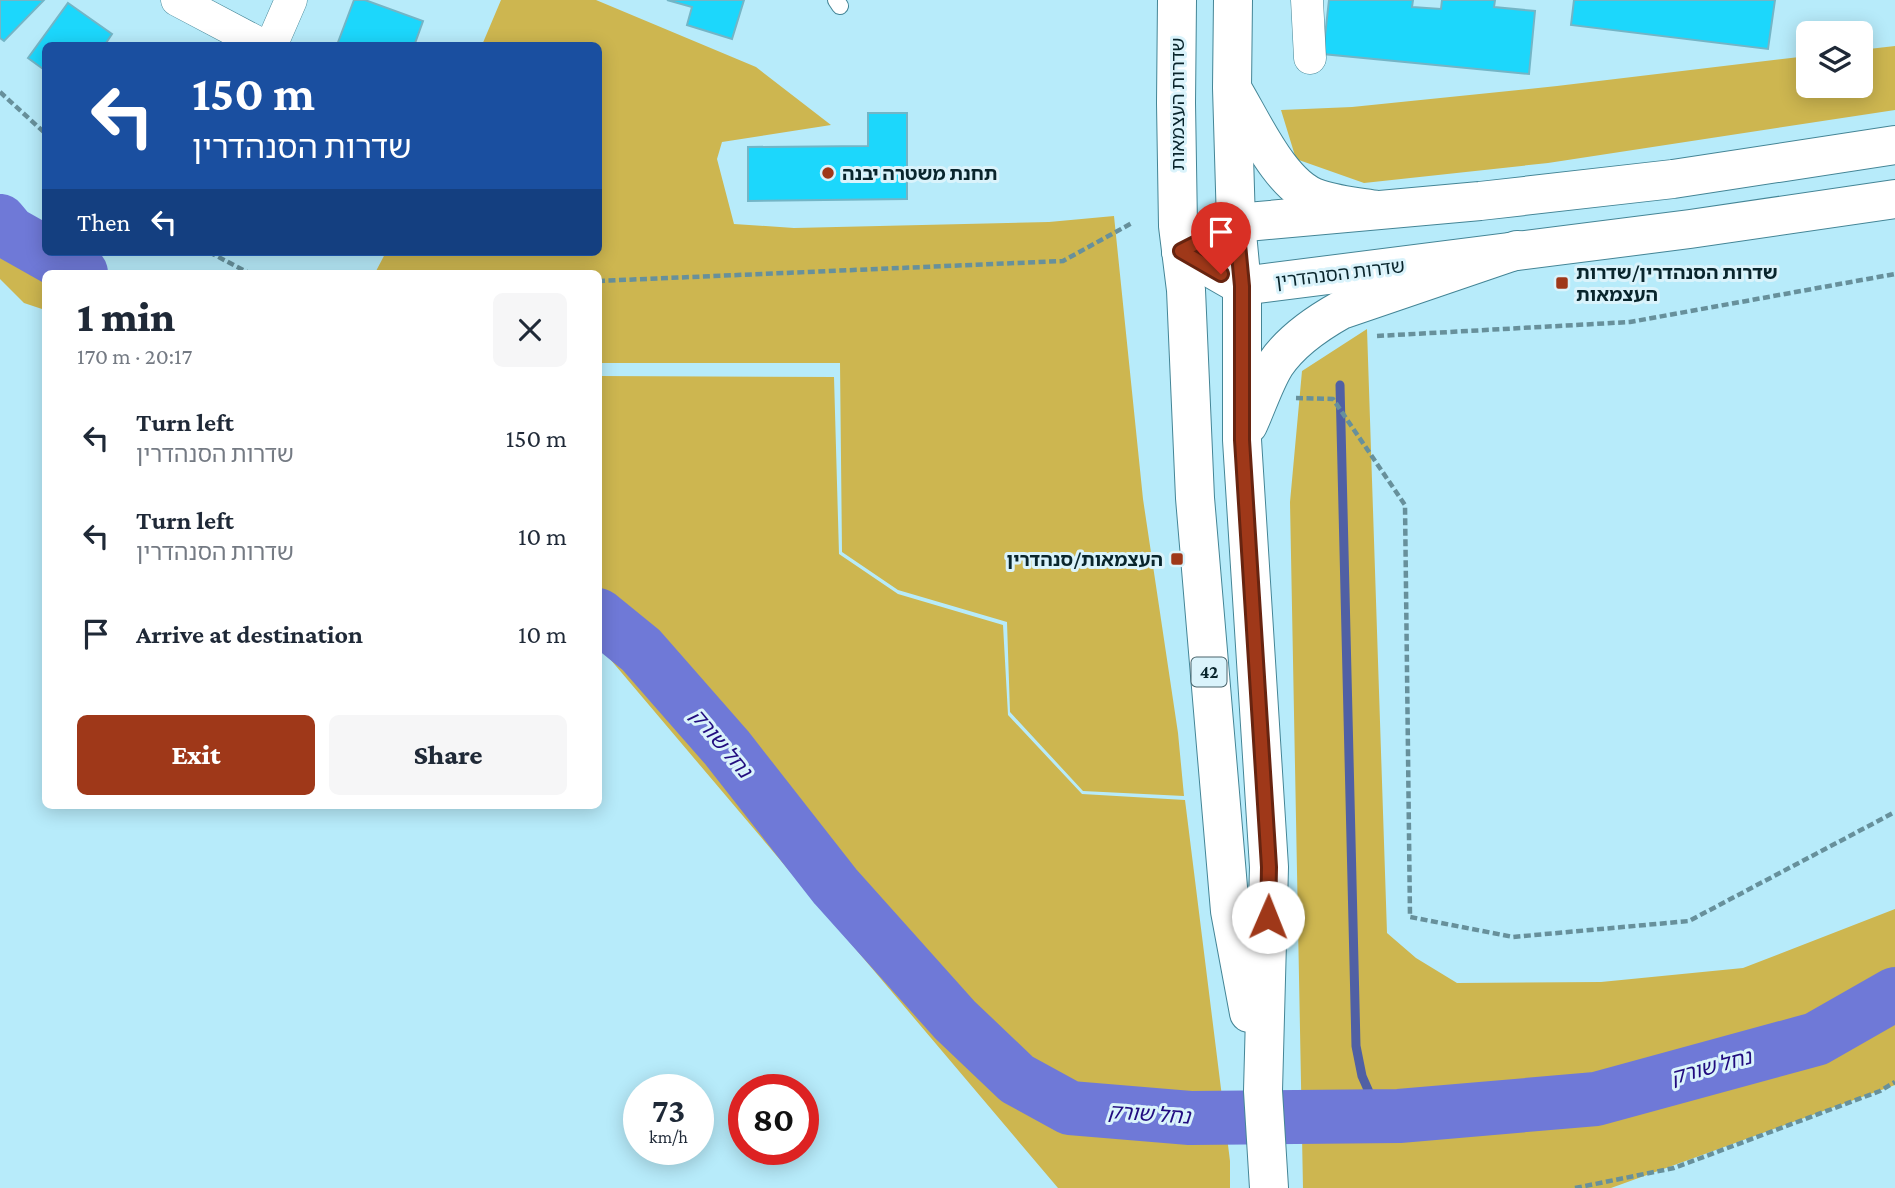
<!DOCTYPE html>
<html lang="en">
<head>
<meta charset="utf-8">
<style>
	:root { --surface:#fff; --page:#f6f6f7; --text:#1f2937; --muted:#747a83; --accent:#9f3819 }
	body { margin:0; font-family:"Crimson Pro","Noto Sans Hebrew",serif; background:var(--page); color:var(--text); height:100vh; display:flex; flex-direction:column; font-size:26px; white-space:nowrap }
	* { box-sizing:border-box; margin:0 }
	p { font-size:23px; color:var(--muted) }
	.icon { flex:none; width:38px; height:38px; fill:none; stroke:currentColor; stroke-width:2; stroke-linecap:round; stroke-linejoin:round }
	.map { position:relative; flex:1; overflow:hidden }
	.drawer { position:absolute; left:42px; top:270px; width:560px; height:539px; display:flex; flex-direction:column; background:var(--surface); border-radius:10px; box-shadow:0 4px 18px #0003 }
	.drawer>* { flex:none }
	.hud { position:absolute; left:42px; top:42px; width:560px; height:214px; border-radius:10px; box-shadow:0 4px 18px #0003; background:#1a4fa0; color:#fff; overflow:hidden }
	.tools { position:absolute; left:1796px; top:21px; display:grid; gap:14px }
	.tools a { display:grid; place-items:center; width:77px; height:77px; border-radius:10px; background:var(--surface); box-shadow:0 4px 18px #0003; font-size:35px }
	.speed { position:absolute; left:623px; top:1074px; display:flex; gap:14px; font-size:35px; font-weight:700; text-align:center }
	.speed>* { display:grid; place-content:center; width:91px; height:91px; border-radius:50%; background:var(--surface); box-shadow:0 4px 18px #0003; line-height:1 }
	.speed small { font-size:18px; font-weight:400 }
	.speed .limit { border:10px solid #d22; background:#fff; color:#111 }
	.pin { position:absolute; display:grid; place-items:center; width:60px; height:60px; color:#fff; margin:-72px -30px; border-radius:50% 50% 50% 0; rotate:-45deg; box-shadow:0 0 7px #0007 }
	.pin .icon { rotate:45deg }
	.me { position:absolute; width:77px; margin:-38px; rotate:1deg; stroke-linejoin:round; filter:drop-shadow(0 0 5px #0008) }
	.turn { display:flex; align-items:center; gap:24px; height:147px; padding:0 35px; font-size:32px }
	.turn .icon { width:91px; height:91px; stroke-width:2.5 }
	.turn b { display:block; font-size:49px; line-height:60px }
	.then { display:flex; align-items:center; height:66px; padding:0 35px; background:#0003; gap:14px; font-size:26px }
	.round { display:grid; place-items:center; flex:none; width:74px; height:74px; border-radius:10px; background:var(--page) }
	.head { display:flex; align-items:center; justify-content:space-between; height:119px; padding:0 35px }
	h1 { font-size:42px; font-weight:800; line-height:52px }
	.cta { display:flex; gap:14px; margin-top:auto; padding:14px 35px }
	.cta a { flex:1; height:80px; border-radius:10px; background:var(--accent); color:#fff; font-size:28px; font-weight:800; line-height:80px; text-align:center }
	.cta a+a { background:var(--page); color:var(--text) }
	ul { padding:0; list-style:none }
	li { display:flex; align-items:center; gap:21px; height:98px; padding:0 35px }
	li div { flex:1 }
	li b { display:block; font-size:26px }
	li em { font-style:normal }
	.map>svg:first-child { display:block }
</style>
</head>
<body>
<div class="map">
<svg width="1895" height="1188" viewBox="0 0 1895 1188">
	<rect width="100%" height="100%" fill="#b7ebfa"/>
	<!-- green -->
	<g fill="#cdb650">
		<polygon points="501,0 596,0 756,67 831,125 722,142 717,159 734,224 794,228 1049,222 1114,216 1143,499 1178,733 1184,796 1083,791 1010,712 1007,622 898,590 842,552 840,363 599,363 598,273 375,273 386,252 598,252 598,46 482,45"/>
		<polygon points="1895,46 1895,110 1548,163 1364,183 1296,159 1281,110 1352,107 1557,86 1808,56 1808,86 1860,86 1860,50"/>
		<polygon points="0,212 48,273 46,273 45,310 24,303 0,279"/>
		<polygon points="1367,329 1387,933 1416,958 1457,983 1601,982 1743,968 1895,909 1895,1085 1611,1188 1303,1188 1290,502 1302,371"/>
		<polygon points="598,376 834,377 839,554 898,594 1003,625 1008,715 1082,794 1185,800 1230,1161 1230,1188 1058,1188 599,646"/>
	</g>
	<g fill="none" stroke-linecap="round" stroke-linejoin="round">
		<!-- stream -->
		<polyline stroke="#5060a4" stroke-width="9" points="1340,385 1356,1046 1362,1076 1373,1101 1399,1116"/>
		<!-- river -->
		<g stroke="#6f79d7" stroke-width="54">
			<polyline points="0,221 10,233 81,273"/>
			<polyline points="598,615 641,650 727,748 835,886 955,1020 1017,1079 1070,1108 1190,1118 1399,1116 1596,1099 1816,1039 1895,994"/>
		</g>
	</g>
	<!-- building -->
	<g fill="#1cd7fc" stroke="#73b5c6" stroke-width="2">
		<polygon points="0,0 44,0 4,41 0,38"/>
		<polygon points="354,0 365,0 423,21 414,46 337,45"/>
		<polygon points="667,0 744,0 732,39 687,25 692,7"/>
		<polygon points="1329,0 1413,0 1412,7 1441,9 1442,0 1495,0 1494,7 1535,11 1529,74 1323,54"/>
		<polygon points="1574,0 1775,0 1768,49 1571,25"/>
		<polygon points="68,3 112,34 104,46 46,46 46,71 28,58"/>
		<polygon points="868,113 907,113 907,199 748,201 748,147 868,146"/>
	</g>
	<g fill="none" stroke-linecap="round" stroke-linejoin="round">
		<!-- lane casing -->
		<g stroke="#448596" stroke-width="18">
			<polyline id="lane" points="836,0 840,6"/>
		</g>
		<!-- street casing -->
		<g stroke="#448596" stroke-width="33">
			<g id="street">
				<polyline points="177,0 264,46"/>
				<polyline points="1307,0 1310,58"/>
				<polyline points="271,46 291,0"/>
			</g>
		</g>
		<!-- secondary casing -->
		<g stroke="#448596" stroke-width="40">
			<g id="secondary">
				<polyline points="1181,251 1242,286 1690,229 1895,199"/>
				<polyline points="1181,251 1236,223 1480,201 1673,179 1895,145"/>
			</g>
		</g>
		<!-- highway casing -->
		<g stroke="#448596" stroke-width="40">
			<g id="highway">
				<polyline points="1177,0 1176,103 1178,226 1186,290 1195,498 1230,911 1249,1013"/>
				<polyline points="1233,0 1232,88 1236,223 1242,286 1242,440 1269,867 1263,1091 1269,1188"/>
				<path d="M1233,90c20,33 48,98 86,109 18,6 39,8 58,11"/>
				<path d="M1248,425c9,-19 16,-42 27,-60 16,-24 41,-41 66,-55l176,-60"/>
			</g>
		</g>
		<!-- path -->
		<g stroke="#67909b" stroke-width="4.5" stroke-dasharray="7 3.5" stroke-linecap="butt">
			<polyline points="0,92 46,134"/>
			<polyline points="209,252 249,273"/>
			<polyline points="598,281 1063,261 1132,223"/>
			<polyline points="1377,336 1630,322 1895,274"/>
			<polyline points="1296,398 1333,399 1405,505 1410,917 1513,937 1689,921 1895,812"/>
			<polyline points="1575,1188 1674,1168 1880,1091 1895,1082"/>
		</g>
		<!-- lane -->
		<use href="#lane" stroke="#fff" stroke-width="16"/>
		<!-- street -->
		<use href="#street" stroke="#fff" stroke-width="32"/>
		<!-- secondary -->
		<use href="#secondary" stroke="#fff" stroke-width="38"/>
		<!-- highway -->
		<use href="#highway" stroke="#fff" stroke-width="38"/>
	</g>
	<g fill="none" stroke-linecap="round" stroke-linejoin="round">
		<!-- route casing -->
		<g stroke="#672410" stroke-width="18">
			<polyline id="route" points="1221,274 1181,251 1236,223 1242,286 1242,440 1269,867 1268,917"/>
		</g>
		<!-- route -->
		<use href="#route" stroke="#9f3819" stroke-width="12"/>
	</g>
	<!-- markers -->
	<g fill="#9f3819" stroke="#daf3fb" stroke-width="2.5">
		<circle cx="828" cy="173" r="7"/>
		<rect x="1555" y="276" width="14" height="14" rx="3.5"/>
		<rect x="1170" y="552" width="14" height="14" rx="3.5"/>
	</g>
	<g text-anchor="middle" stroke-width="6" stroke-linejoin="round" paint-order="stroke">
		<!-- shield labels -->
		<rect fill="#daf3fb" stroke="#48636a" stroke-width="2" x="1191.5" y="657.5" width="35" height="29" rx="5"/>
		<g font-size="18" font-weight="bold" fill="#09252c">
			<text x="1209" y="678">42</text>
		</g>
		<!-- street labels -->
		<g font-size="19" fill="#09252c" stroke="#daf3fb">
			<text transform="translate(1177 104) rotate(-90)" y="7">שדרות העצמאות</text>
			<text transform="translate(1340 273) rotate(-7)" y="7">שדרות הסנהדרין</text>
		</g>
		<!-- poi labels -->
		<g font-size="19" font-weight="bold" fill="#09252c" stroke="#daf3fb" text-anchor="start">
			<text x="842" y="180">תחנת משטרה יבנה</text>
			<text x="1576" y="279">שדרות הסנהדרין/שדרות<tspan x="1576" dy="22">העצמאות</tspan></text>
			<text x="1163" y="566" text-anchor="end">העצמאות/סנהדרין</text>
		</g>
		<!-- water labels -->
		<g font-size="21" font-style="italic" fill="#210c7f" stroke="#daf3fb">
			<text transform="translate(721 743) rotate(50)" y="7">נחל שורק</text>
			<text transform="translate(1711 1067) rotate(-15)" y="7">נחל שורק</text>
			<text transform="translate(1149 1114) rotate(4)" y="7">נחל שורק</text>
		</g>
	</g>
</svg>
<div class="tools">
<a><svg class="icon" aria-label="layers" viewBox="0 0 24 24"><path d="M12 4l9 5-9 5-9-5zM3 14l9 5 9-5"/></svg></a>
</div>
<div class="speed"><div>73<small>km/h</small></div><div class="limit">80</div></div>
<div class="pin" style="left:1221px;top:274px;background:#d93025"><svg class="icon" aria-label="arrive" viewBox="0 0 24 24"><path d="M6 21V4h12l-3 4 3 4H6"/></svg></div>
<svg class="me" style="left:1268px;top:917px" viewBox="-20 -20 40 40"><circle r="19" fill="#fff"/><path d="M0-13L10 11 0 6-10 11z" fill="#9f3819"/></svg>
<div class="hud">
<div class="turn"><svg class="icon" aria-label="left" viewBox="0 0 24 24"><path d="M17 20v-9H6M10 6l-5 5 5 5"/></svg><div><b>150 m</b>שדרות הסנהדרין</div></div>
<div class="then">Then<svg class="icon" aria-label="left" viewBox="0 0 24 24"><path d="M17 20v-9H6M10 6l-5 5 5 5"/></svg></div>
</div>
<section class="drawer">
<div class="head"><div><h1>1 min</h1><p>170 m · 20:17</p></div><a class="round"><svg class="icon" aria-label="close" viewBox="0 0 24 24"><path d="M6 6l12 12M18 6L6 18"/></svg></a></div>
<ul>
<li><svg class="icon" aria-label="left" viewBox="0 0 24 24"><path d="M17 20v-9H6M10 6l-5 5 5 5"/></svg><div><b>Turn left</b><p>שדרות הסנהדרין</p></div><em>150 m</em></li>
<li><svg class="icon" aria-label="left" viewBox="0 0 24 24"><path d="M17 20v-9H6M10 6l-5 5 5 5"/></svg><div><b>Turn left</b><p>שדרות הסנהדרין</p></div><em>10 m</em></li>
<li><svg class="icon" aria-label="arrive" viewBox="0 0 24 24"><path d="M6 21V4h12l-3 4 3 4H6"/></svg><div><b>Arrive at destination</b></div><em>10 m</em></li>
</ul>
<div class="cta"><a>Exit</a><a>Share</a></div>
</section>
</div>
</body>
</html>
